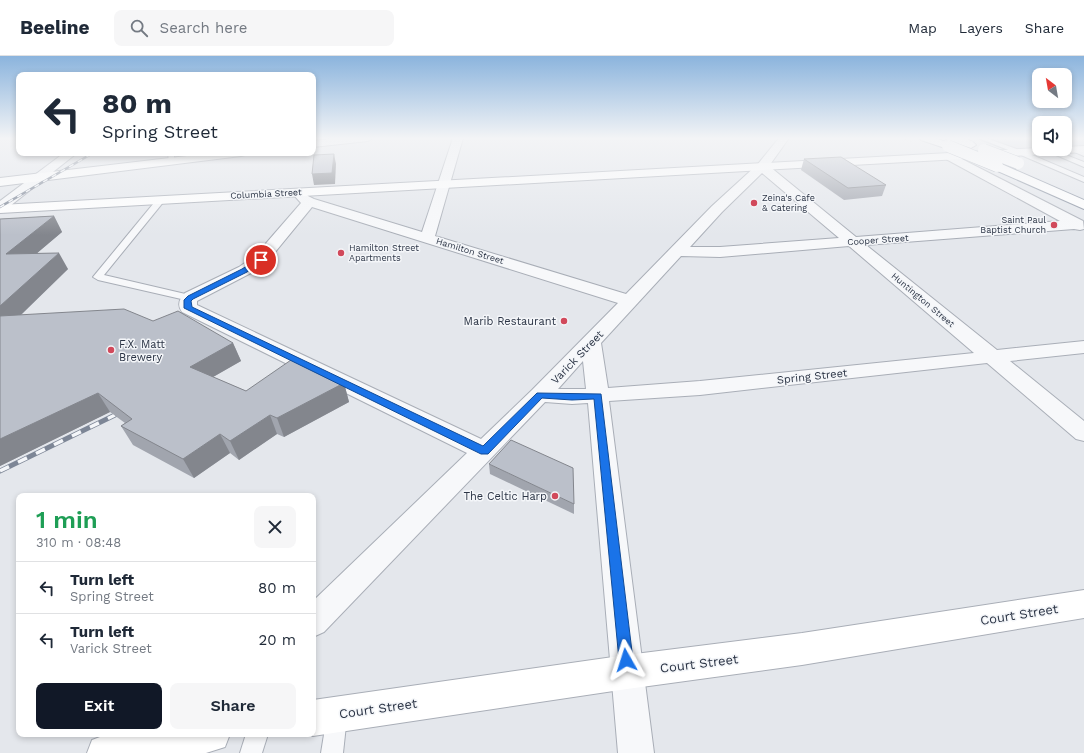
<!DOCTYPE html>
<html lang="en">
<head>
<meta charset="utf-8">
<style>
	:root { --surface:#fff; --page:#f6f6f7; --text:#1f2937; --muted:#747a83; --line:#e0e1e3; --accent:#111827 }
	body { margin:0; font-family:"Work Sans",sans-serif; background:var(--page); color:var(--text); height:100vh; display:flex; flex-direction:column; font-size:15px; white-space:nowrap }
	* { box-sizing:border-box; margin:0 }
	p { font-size:13px; color:var(--muted) }
	.icon { flex:none; width:22px; height:22px; fill:none; stroke:currentColor; stroke-width:2; stroke-linecap:round; stroke-linejoin:round }
	.map { position:relative; flex:1; overflow:hidden }
	.sheet { position:absolute; left:16px; top:437px; width:300px; height:244px; display:flex; flex-direction:column; background:var(--surface); border-radius:8px; box-shadow:0 2px 6px #0003 }
	.sheet>* { flex:none }
	.top-card { position:absolute; left:16px; top:16px; width:300px; height:84px; border-radius:8px; box-shadow:0 2px 6px #0003; background:#fff; color:var(--text); overflow:hidden }
	.needle { width:26px; rotate:329deg }
	.tools { position:absolute; left:1032px; top:12px; display:grid; gap:8px }
	.tools a { display:grid; place-items:center; width:40px; height:40px; border-radius:8px; background:var(--surface); box-shadow:0 2px 6px #0003; font-size:20px }
	.pin { position:absolute; display:grid; place-items:center; width:34px; height:34px; color:#fff; margin:-17px; border:2px solid #fff; border-radius:50%; box-shadow:0 1px 4px #0007 }
	.me { position:absolute; width:44px; margin:-22px; rotate:354deg; stroke-linejoin:round; filter:drop-shadow(0 0 3px #0008) }
	.turn { display:flex; align-items:center; gap:14px; height:84px; padding:0 20px; font-size:18px }
	.turn .icon { width:52px; height:52px; stroke-width:2.5 }
	.turn b { display:block; font-size:28px; line-height:34px }
	.round { display:grid; place-items:center; flex:none; width:42px; height:42px; border-radius:8px; background:var(--page) }
	.summary { display:flex; align-items:center; justify-content:space-between; height:68px; padding:0 20px }
	h1 { font-size:24px; font-weight:600; line-height:30px; color:#1e9e55 }
	.button { display:flex; gap:8px; margin-top:auto; padding:8px 20px }
	.button a { flex:1; height:46px; border-radius:8px; background:var(--accent); color:#fff; font-size:16px; font-weight:600; line-height:46px; text-align:center }
	.button a+a { background:var(--page); color:var(--text) }
	ul { padding:0; list-style:none }
	li { display:flex; align-items:center; gap:12px; height:52px; padding:0 20px; border-top:1px solid var(--line) }
	li div { flex:1 }
	li b { display:block; font-size:15px }
	li em { font-style:normal }
	header { display:flex; align-items:center; gap:24px; box-sizing:border-box; height:56px; padding:0 20px; background:var(--surface); border-bottom:1px solid var(--line) }
	header strong { font-size:19px }
	nav { display:flex; gap:22px; margin-inline-start:auto; font-size:14px }
	.search { width:280px; height:36px; background:var(--page); display:flex; align-items:center; gap:10px; box-sizing:border-box; padding:0 14px; border-radius:8px; color:var(--muted); font-size:15px }
	.map>svg:first-child { display:block }
</style>
</head>
<body>
<header>
<strong>Beeline</strong>
<div class="search"><svg class="icon" aria-label="search" viewBox="0 0 24 24"><circle cx="10" cy="10" r="6"/><path d="M15 15l6 6"/></svg>Search here</div>
<nav><a>Map</a><a>Layers</a><a>Share</a></nav>
</header>
<div class="map">
<svg width="1084" height="697" viewBox="0 0 1084 697">
	<rect width="100%" height="100%" fill="#e4e7ec"/>
	<!-- built -->
	<g fill="#d2d6de">
		<polygon points="971,82 1039,82 1039,92 1006,94"/>
		<polygon points="1065,82 1084,82 1084,90 1065,91"/>
	</g>
	<g fill="none" stroke-linecap="round" stroke-linejoin="round">
		<!-- lane casing -->
		<g stroke="#a9aeb7" stroke-width="2">
			<g id="lane">
				<polygon points="978,82 986,82 1025,96 1084,121 1084,126 1021,99"/>
				<polygon points="1074,92 1084,96 1084,100 1072,95 1072,93"/>
				<polygon points="1049,94 1053,94 1084,106 1084,111 1049,96"/>
				<polygon points="168,97 174,97 174,107 169,106"/>
				<polygon points="158,142 161,142 165,144 104,219 194,240 195,242 194,244 190,245 98,224 93,221"/>
				<polygon points="337,650 344,653 347,660 343,697 321,697 327,660 330,653"/>
				<polygon points="246,678 268,678 262,697 240,697"/>
			</g>
		</g>
		<!-- street casing -->
		<g stroke="#a9aeb7" stroke-width="2">
			<g id="street">
				<path d="M453,82h10l-28,98 191,58 86,-88 46,-42 21,-26h10l-20,28 87,71 204,-16 -114,-62 -2,-2 2,-2h8l129,66 1,8 -4,1 -6,-1 -208,16 131,105 87,-9v12l-74,8 74,60v20l-8,-2 -89,-76 -287,32 -91,6 45,352h-36l-30,-350 -16,1 -27,-2 -221,230 -11,5v-36l154,-148 -285,-141c-5,-7 -3,-13 3,-19l54,-26 16,-11 46,-53 -9,-10 2,-3h10l4,6 6,3 108,33zM762,117l77,65 -119,9h-30l32,-35zM312,151l306,96 -86,87 -51,49 -284,-134v-4l54,-28 16,-11zM849,190l125,107 -274,28 -92,7 -7,-45 80,-87 39,1zM583,305l3,28h-28z"/>
				<polygon points="64,97 77,97 5,154 0,155 0,145"/>
			</g>
		</g>
		<!-- secondary casing -->
		<g stroke="#a9aeb7" stroke-width="2">
			<g id="secondary">
				<polygon points="342,82 373,82 368,85 313,91 313,85"/>
				<polygon points="1084,90 1084,96 0,157 0,149 1039,92 1065,93 1065,91"/>
				<polygon points="212,97 247,97 245,99 241,100 0,130 0,122"/>
				<polygon points="1084,534 1084,562 802,609 627,633 313,680 309,678 313,678 313,644 627,599 802,577"/>
				<polygon points="108,678 230,678 225,691 206,697 87,697 92,684"/>
			</g>
		</g>
		<!-- highway casing -->
		<g stroke="#8b94a3" stroke-width="2">
			<g id="highway">
				<polygon points="920,82 934,82 952,88 954,90 948,93 921,84"/>
				<path d="M946,82c9,-1 24,-1 30,7l-5,3 -24,-8z"/>
				<polygon points="997,106 1084,144 1084,153 993,113 991,110 993,107"/>
			</g>
		</g>
		<!-- path -->
		<polyline stroke="#c2c5cb" stroke-width="1.5" stroke-dasharray="1.5 1.5" stroke-linecap="butt" points="902,82 911,85"/>
		<!-- lane -->
		<use href="#lane" fill="#f7f8fa" fill-rule="evenodd"/>
		<!-- street -->
		<use href="#street" fill="#f7f8fa" fill-rule="evenodd"/>
		<!-- secondary -->
		<use href="#secondary" fill="#fff" fill-rule="evenodd"/>
		<!-- highway -->
		<use href="#highway" fill="#fff" fill-rule="evenodd"/>
		<!-- rail-far1 casing -->
		<g stroke="#7d8696" stroke-width="2.5">
			<polyline id="rail-far1" points="0,151 93,97"/>
		</g>
		<!-- rail casing -->
		<g stroke="#7d8696" stroke-width="5">
			<polyline id="rail" points="0,415 115,359"/>
		</g>
		<!-- rail-far1 -->
		<use href="#rail-far1" stroke="#f4f6f9" stroke-width="1.5" stroke-dasharray="5" stroke-linecap="butt"/>
		<!-- rail -->
		<use href="#rail" stroke="#f4f6f9" stroke-width="3.5" stroke-dasharray="10" stroke-linecap="butt"/>
		<!-- highway-bridge casing -->
		<g stroke="#8b94a3" stroke-width="13" stroke-linecap="butt">
			<g id="highway-bridge">
				<polyline points="948,90 997,110"/>
				<polyline points="984,94 1018,107"/>
			</g>
		</g>
		<!-- highway-bridge -->
		<use href="#highway-bridge" stroke="#fff" stroke-width="12"/>
	</g>
	<!-- wall -->
	<g fill="#a1a5ae">
		<polygon points="804,103 886,129 882,140 844,144 801,114"/>
		<polygon points="54,160 62,176 37,197 68,213 21,259 153,265 233,287 241,305 213,321 246,335 344,327 349,346 284,381 277,378 239,404 230,397 194,422 133,389 121,370 125,367 110,356 0,410 0,163"/>
		<polygon points="489,408 574,448 574,458 490,418"/>
	</g>
	<!-- shaded-wall -->
	<g fill="#83868d">
		<polygon points="334,98 336,108 335,128 314,129 312,118"/>
		<polygon points="54,160 62,176 16,215 6,198"/>
		<polygon points="59,197 68,213 1,278 0,278 0,250"/>
		<polygon points="233,287 241,305 199,329 190,311"/>
		<polygon points="344,327 349,346 284,381 277,362"/>
		<polygon points="98,337 110,356 0,410 0,383"/>
		<polygon points="270,359 277,378 239,404 230,385"/>
		<polygon points="220,378 230,397 194,422 183,403"/>
	</g>
	<!-- building -->
	<g fill="#bbc0ca" stroke="#83868d">
		<polygon points="334,98 332,117 312,118 314,99"/>
		<polygon points="841,101 886,129 848,132 804,103"/>
		<polygon points="54,160 6,198 59,197 0,250 0,163"/>
		<polygon points="124,253 153,265 178,255 233,287 190,311 246,335 291,304 344,327 277,362 270,359 230,385 220,378 183,403 121,370 132,363 98,337 0,383 0,260"/>
		<polygon points="511,384 573,412 574,448 489,408"/>
	</g>
	<!-- sky -->
	<linearGradient id="sky" x2="0" y2="1"><stop stop-color="#8bb4dd"/><stop offset="0.46" stop-color="#f3f4f6"/><stop offset="1" stop-color="#f3f4f6" stop-opacity="0"/></linearGradient>
	<rect width="1084" height="179" fill="url(#sky)"/>
	<!-- route -->
	<polygon fill="#1a73e8" stroke="#114b97" points="259,202 264,204 247,216 193,243 191,245 192,251 483,390 537,337 601,338 633,604 631,608 626,610 621,608 619,604 594,343 572,344 542,342 488,398 481,398 184,252 184,244 188,240 242,213"/>
	<!-- markers -->
	<g fill="#d1495b" stroke="#f4f6f9" stroke-width="1.5">
		<circle cx="754" cy="147" r="4"/>
		<circle cx="1054" cy="169" r="4"/>
		<circle cx="341" cy="197" r="4"/>
		<circle cx="564" cy="265" r="4"/>
		<circle cx="111" cy="294" r="4"/>
		<circle cx="555" cy="440" r="4"/>
	</g>
	<g text-anchor="middle" stroke-width="3" stroke-linejoin="round" paint-order="stroke">
		<!-- far-street labels -->
		<g font-size="9" fill="#2b3445" stroke="#f4f6f9">
			<text transform="translate(266 138) rotate(-3)" y="3">Columbia Street</text>
			<text transform="translate(878 184) rotate(-4)" y="3">Cooper Street</text>
			<text transform="translate(470 195) rotate(17)" y="3">Hamilton Street</text>
			<text transform="translate(923 244) rotate(40)" y="3">Huntington Street</text>
		</g>
		<!-- far-poi labels -->
		<g font-size="9" fill="#2b3445" stroke="#f4f6f9" text-anchor="start">
			<text x="762" y="145">Zeina's Cafe<tspan x="762" dy="10">&amp; Catering</tspan></text>
			<text x="1046" y="167" text-anchor="end">Saint Paul<tspan x="1046" dy="10">Baptist Church</tspan></text>
			<text x="349" y="195">Hamilton Street<tspan x="349" dy="10">Apartments</tspan></text>
		</g>
		<!-- poi labels -->
		<g font-size="11" fill="#2b3445" stroke="#f4f6f9" text-anchor="end">
			<text x="556" y="269">Marib Restaurant</text>
			<text x="119" y="292" text-anchor="start">F.X. Matt<tspan x="119" dy="13">Brewery</tspan></text>
			<text x="547" y="444">The Celtic Harp</text>
		</g>
		<!-- street labels -->
		<g font-size="11" fill="#2b3445" stroke="#f4f6f9">
			<text transform="translate(577 301) rotate(-46)" y="4">Varick Street</text>
			<text transform="translate(812 320) rotate(-6)" y="4">Spring Street</text>
		</g>
		<!-- near-street labels -->
		<g font-size="13" fill="#2b3445" stroke="#f4f6f9">
			<text transform="translate(1019 558) rotate(-9)" y="5">Court Street</text>
			<text transform="translate(699 607) rotate(-7)" y="5">Court Street</text>
			<text transform="translate(378 652) rotate(-8)" y="5">Court Street</text>
		</g>
	</g>
</svg>
<div class="tools">
<a><svg class="needle" viewBox="-14 -14 28 28"><path d="M0-13l5 13h-10z" fill="#e53935"/><path d="M0 13l5-13h-10z" fill="#747a83"/></svg></a>
<a><svg class="icon" aria-label="sound" viewBox="0 0 24 24"><path d="M4 9h4l5-4v14l-5-4H4zM17 9q2 3 0 6"/></svg></a>
</div>
<div class="pin" style="left:261px;top:204px;background:#d93025"><svg class="icon" aria-label="arrive" viewBox="0 0 24 24"><path d="M6 21V4h12l-3 4 3 4H6"/></svg></div>
<svg class="me" style="left:626px;top:604px" viewBox="-20 -20 40 40"><path d="M0-17L14 15 0 8-14 15z" fill="#1a73e8" stroke="#fff" stroke-width="4"/></svg>
<div class="top-card">
<div class="turn"><svg class="icon" aria-label="left" viewBox="0 0 24 24"><path d="M17 20v-9H6M10 6l-5 5 5 5"/></svg><div><b>80 m</b>Spring Street</div></div>
</div>
<section class="sheet">
<div class="summary"><div><h1>1 min</h1><p>310 m · 08:48</p></div><a class="round"><svg class="icon" aria-label="close" viewBox="0 0 24 24"><path d="M6 6l12 12M18 6L6 18"/></svg></a></div>
<ul>
<li><svg class="icon" aria-label="left" viewBox="0 0 24 24"><path d="M17 20v-9H6M10 6l-5 5 5 5"/></svg><div><b>Turn left</b><p>Spring Street</p></div><em>80 m</em></li>
<li><svg class="icon" aria-label="left" viewBox="0 0 24 24"><path d="M17 20v-9H6M10 6l-5 5 5 5"/></svg><div><b>Turn left</b><p>Varick Street</p></div><em>20 m</em></li>
</ul>
<div class="button"><a>Exit</a><a>Share</a></div>
</section>
</div>
</body>
</html>
